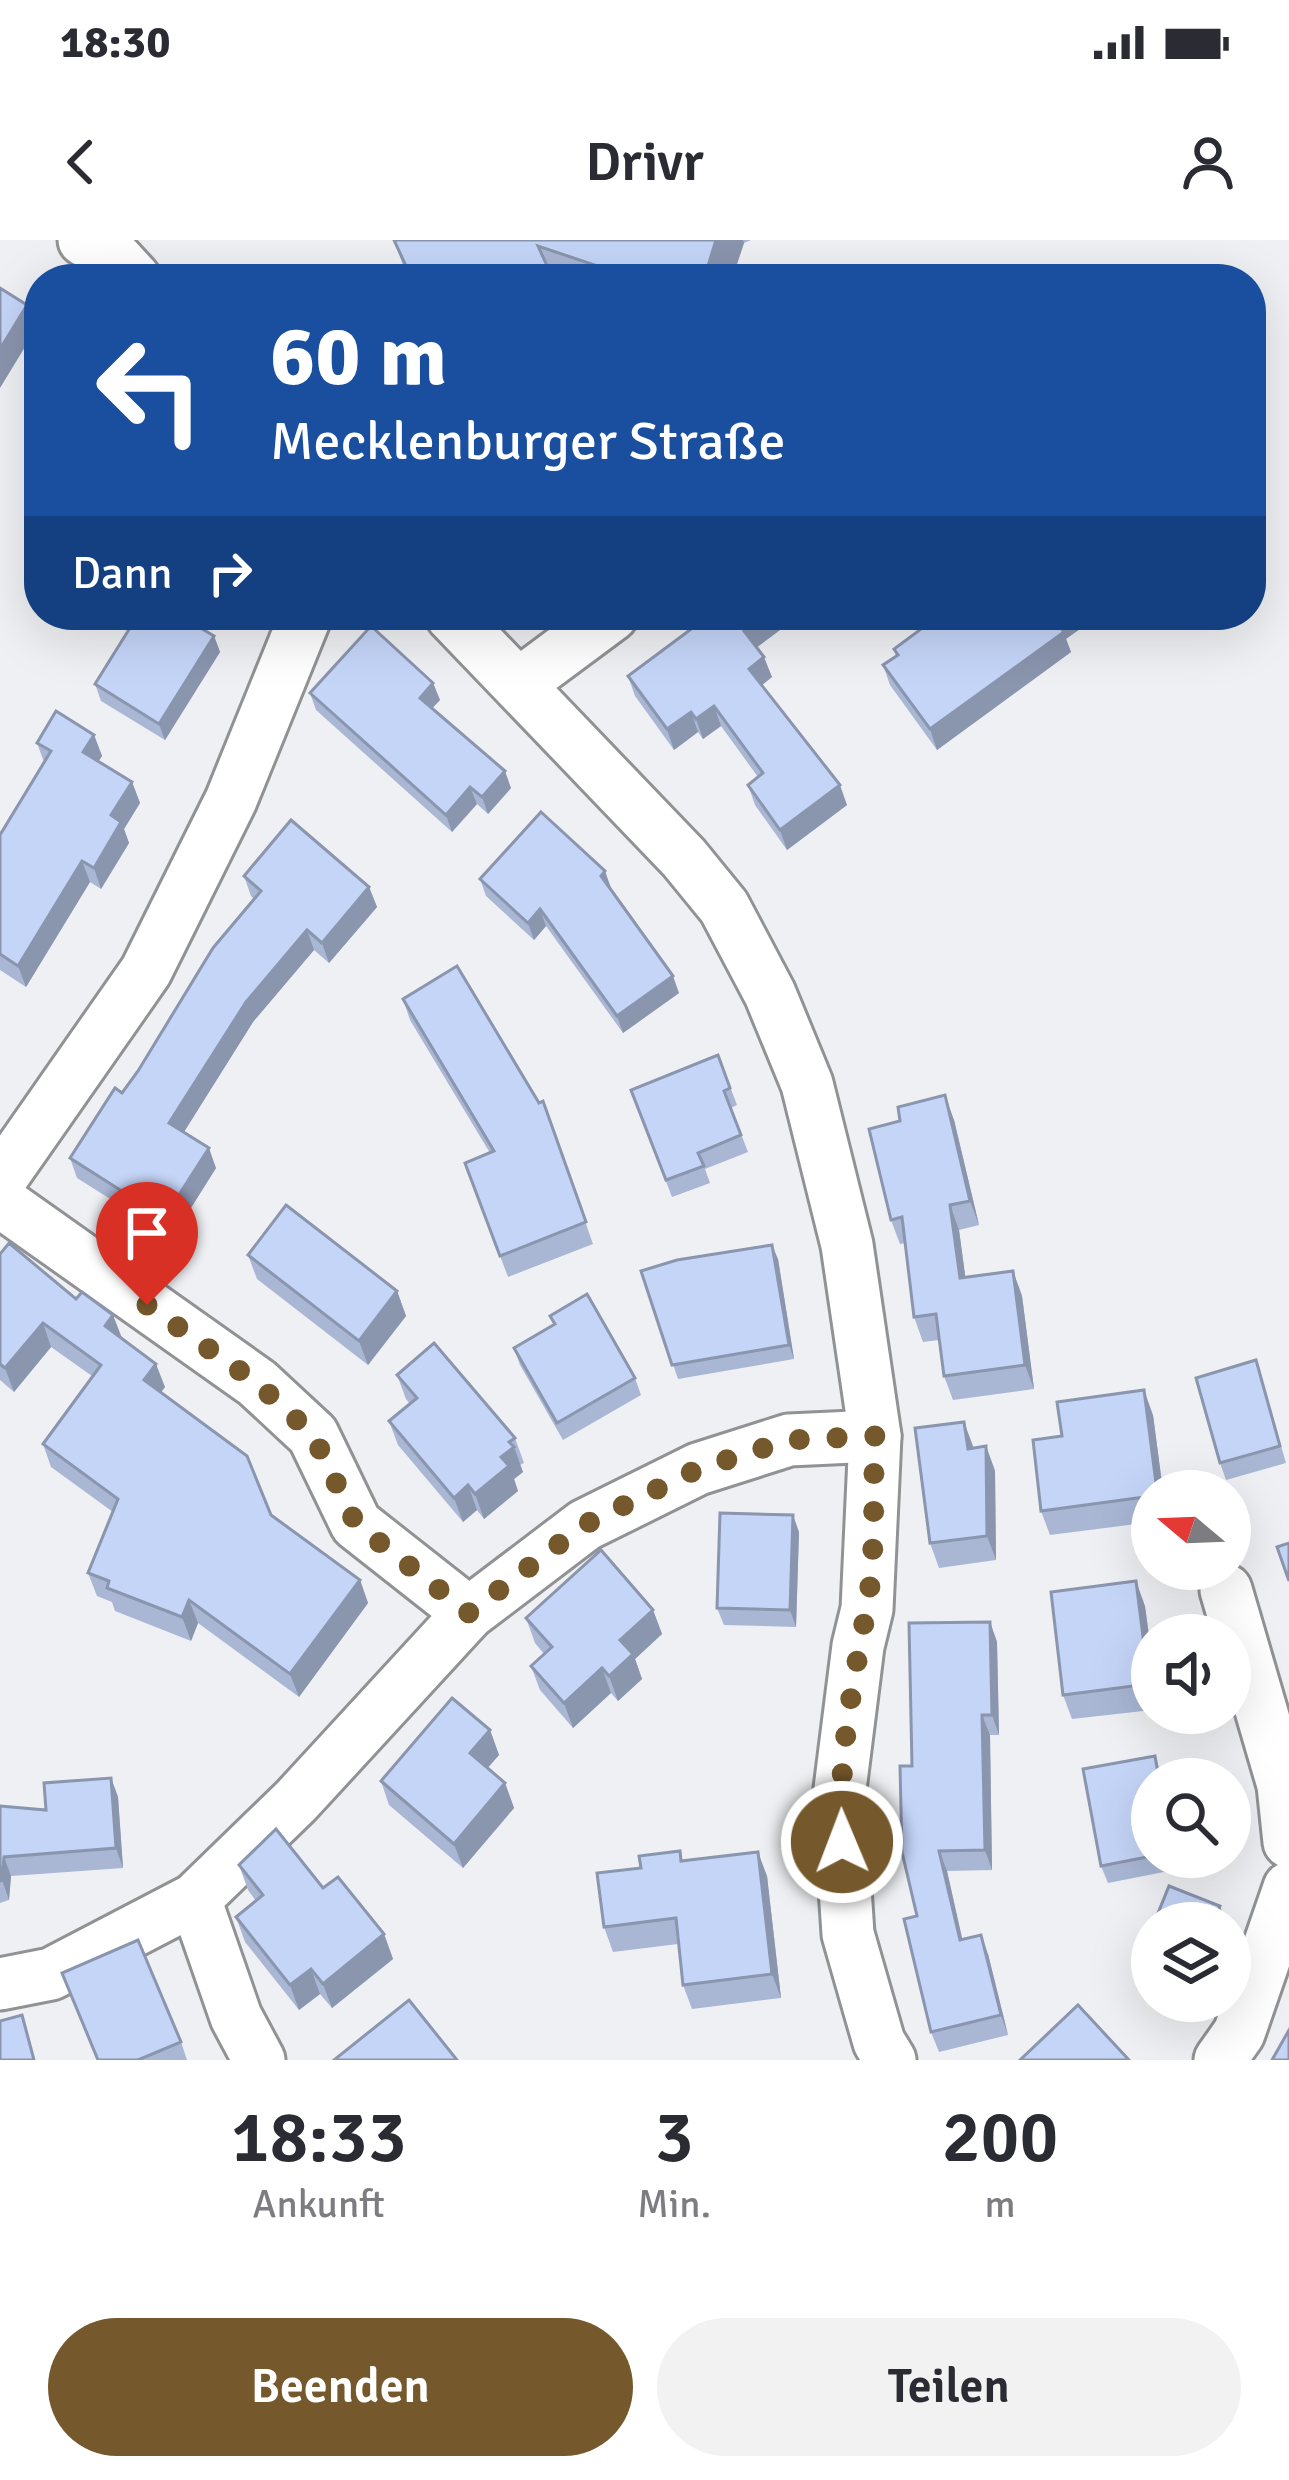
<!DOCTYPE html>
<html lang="de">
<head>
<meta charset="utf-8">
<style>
	:root { --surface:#fff; --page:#f2f2f3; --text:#2b2b33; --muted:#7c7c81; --accent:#75582b }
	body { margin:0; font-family:Signika,sans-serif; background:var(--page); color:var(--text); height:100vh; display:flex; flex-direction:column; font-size:45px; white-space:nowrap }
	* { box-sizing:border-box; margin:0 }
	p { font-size:39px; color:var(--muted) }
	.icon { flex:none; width:66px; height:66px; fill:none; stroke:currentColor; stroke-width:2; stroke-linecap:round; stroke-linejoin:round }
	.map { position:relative; height:1820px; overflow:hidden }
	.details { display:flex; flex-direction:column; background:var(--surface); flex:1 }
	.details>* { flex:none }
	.banner { position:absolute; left:24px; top:24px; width:1242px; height:366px; border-radius:48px; box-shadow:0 12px 48px #0002; background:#1a4fa0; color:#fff; overflow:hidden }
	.needle { width:78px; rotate:289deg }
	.buttons { position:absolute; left:1131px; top:1230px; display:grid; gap:24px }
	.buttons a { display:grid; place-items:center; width:120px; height:120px; border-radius:50%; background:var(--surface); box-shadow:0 12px 48px #0002; font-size:60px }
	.pin { position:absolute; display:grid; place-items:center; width:102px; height:102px; color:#fff; margin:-123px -51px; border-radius:50% 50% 50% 0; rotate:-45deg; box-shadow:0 0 12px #0007 }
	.pin .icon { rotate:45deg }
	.me { position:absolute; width:132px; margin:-66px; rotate:359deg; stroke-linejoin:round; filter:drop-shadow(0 0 9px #0008) }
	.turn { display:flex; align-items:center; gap:42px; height:252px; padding:0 48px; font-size:54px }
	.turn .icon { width:156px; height:156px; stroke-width:2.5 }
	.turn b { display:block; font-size:84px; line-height:102px }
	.then { display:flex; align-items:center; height:114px; padding:0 48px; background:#0003; gap:24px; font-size:45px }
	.eta { display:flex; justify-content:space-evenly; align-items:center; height:204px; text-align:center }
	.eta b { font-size:72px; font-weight:600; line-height:84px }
	.cta { display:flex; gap:24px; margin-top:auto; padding:24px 48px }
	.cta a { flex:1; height:138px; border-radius:72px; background:var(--accent); color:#fff; font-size:48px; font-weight:600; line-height:138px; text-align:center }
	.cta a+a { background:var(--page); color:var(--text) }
	.status { display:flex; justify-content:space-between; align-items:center; height:84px; padding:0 60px; background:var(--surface); direction:ltr }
	.status svg { height:33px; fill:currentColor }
	header { display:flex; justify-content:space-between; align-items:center; height:156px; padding:0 48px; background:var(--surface); font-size:54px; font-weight:600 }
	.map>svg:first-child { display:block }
</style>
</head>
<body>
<div class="status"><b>18:30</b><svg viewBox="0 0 49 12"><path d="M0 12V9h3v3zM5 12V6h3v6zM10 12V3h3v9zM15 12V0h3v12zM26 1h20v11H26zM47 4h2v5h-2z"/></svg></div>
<header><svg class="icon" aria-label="back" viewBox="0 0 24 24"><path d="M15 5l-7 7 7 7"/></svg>Drivr<svg class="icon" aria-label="person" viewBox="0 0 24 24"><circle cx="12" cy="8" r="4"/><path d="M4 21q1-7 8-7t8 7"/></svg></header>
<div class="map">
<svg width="1289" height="1820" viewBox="0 0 1289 1820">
	<rect width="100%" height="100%" fill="#eff0f3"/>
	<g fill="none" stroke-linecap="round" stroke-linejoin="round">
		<!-- street casing -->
		<g stroke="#919294" stroke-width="57">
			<g id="street">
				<polyline points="84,0 111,13 135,39"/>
				<polyline points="451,375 684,618 724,667 770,754 807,844 847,1005 875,1196 867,1369 858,1406 839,1557 848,1694 879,1802 890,1820"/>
				<polyline points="519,444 612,375"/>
				<polyline points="0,940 146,731 231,560 306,375"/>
				<polyline points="0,961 257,1143 313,1195 356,1284 469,1373"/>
				<polyline points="1226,1350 1283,1545 1289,1602"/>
				<polyline points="195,1659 236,1777 259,1820"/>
				<polyline points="0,1744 51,1734 195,1659 296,1561 469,1373 585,1285 698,1229 789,1200 875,1196"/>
				<polyline points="1220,1820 1239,1793 1289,1648"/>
			</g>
		</g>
		<!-- street -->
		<use href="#street" stroke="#fff" stroke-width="51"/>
	</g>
	<!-- wall -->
	<g fill="#a9b7d5">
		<polygon points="394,0 751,0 744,3 732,39 408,39"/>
		<polygon points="138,375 207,375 199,387 214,396 220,412 165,500 101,461 95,444"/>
		<polygon points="710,375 800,375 757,407 772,437 762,445 847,565 787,610 755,565 748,545 758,537 721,486 703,499 698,492 674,510 635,456 628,436"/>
		<polygon points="1066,399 1071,412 937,510 890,445 883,425 896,416 894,409"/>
		<polygon points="433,443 440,460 432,468 511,548 488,574 477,564 452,592 316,470 310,453"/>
		<polygon points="94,495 102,516 98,521 132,542 140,563 124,589 129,603 101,649 90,642 26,747 0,730 0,595 44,522 37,503"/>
		<polygon points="605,631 610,649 679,753 623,793 546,686 534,700 486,656 480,639"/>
		<polygon points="244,636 369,647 377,667 329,723 314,710 253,782 184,892 216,928 172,998 77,938 70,918 122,853 254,659 251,656"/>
		<polygon points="403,759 539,863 543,861 593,1004 508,1037 465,923 490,913 410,780"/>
		<polygon points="718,815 737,865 731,868 748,912 705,929 710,943 672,957 631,850"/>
		<polygon points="954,880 979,985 959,990 965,1037 1013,1031 1022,1056 1034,1149 953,1160 944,1136 939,1100 923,1102 914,1077 905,1003 900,1004 891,980"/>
		<polygon points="0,1014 122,1098 165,1147 161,1152 271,1275 360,1340 368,1363 299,1457 198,1383 191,1401 115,1371 112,1362 97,1356 88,1333 113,1272 51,1227 43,1204 92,1136 51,1107 14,1152 0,1140"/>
		<polygon points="248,1015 397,1051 406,1076 368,1125 257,1039"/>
		<polygon points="778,1019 794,1119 678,1139 641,1031"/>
		<polygon points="550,1076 635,1138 641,1155 563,1200 520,1125 514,1108 554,1085"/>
		<polygon points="1256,1120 1286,1223 1226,1240 1220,1223"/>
		<polygon points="397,1135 515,1198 524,1223 520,1225 523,1232 514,1239 518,1251 484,1279 477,1270 463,1282 398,1205 389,1181 410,1164 406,1159"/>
		<polygon points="1153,1175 1163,1251 1152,1251 1152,1282 1050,1295 1041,1271"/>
		<polygon points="986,1206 995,1231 996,1320 939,1328 930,1303 973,1208"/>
		<polygon points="799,1292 796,1387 724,1385 717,1368"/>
		<polygon points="1145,1366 1152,1419 1152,1470 1072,1479 1063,1455"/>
		<polygon points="653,1370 662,1394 635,1419 642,1439 618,1461 611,1453 573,1488 540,1450 531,1426 544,1414 535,1403 526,1378"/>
		<polygon points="990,1382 997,1402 999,1495 990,1495 992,1630 947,1631 962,1699 988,1714 1008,1795 939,1812 931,1792 912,1526"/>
		<polygon points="490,1490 499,1515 487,1528 505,1543 514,1568 463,1628 389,1565 381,1541"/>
		<polygon points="1155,1516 1163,1539 1152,1539 1152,1617 1177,1617 1179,1629 1108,1643 1101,1626"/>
		<polygon points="111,1538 118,1557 123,1628 11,1636 9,1660 0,1663 0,1566 46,1570"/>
		<polygon points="683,1621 767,1636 781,1758 692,1769 683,1745 678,1704 613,1712 604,1687 641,1628"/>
		<polygon points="239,1625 323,1648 384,1694 393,1719 332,1768 320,1754 299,1770 245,1702 236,1677 256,1661 248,1650"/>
		<polygon points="1152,1687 1152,1724 1144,1706"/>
		<polygon points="62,1733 181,1802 187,1820 97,1820"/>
	</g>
	<!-- shaded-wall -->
	<g fill="#8a95ae">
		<polygon points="716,0 743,0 744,3 732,39 710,39 707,29"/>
		<polygon points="27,65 36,89 0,148 0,109"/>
		<polygon points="190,375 207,375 194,396 187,380"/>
		<polygon points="766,375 800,375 752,411 744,391"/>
		<polygon points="1064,375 1100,375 1066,399 1071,412 937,510 930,489"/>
		<polygon points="214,396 220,412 165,500 159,484"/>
		<polygon points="764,417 772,437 757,449 749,429"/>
		<polygon points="433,443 440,460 426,475 420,458"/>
		<polygon points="714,466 721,486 703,499 696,479"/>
		<polygon points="691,472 698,492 674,510 667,489"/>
		<polygon points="94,495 102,516 91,533 83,512"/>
		<polygon points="505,531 511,548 488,574 482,557"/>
		<polygon points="132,542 140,563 124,589 129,603 101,649 94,628 111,575"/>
		<polygon points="840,545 847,565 787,610 780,590"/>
		<polygon points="470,547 477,564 452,592 446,575"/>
		<polygon points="82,621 90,642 26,747 18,726"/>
		<polygon points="605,631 611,648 607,653 601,636"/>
		<polygon points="369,647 377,667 329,723 322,703"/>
		<polygon points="540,669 546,686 534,700 528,683"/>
		<polygon points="307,690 314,710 253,782 177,903 169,883 246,762"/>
		<polygon points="673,736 679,753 623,793 617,776"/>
		<polygon points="945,855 954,880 979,985 970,961"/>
		<polygon points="209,908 216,928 172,998 164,978"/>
		<polygon points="950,965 959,990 969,1063 960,1038"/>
		<polygon points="772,1005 778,1019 794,1119 789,1105"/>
		<polygon points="1013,1031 1022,1056 1034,1149 1025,1125"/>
		<polygon points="397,1051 406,1076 368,1125 359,1101"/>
		<polygon points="113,1075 122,1098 105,1086"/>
		<polygon points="43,1083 51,1107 14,1152 5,1128"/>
		<polygon points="156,1124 165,1147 153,1163 144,1140"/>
		<polygon points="1144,1150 1153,1175 1163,1251 1157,1251"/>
		<polygon points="964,1182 973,1206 976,1234 968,1209"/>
		<polygon points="986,1206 995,1231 996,1320 987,1296"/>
		<polygon points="514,1207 523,1232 514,1239 518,1251 484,1279 475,1254 501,1217"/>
		<polygon points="468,1245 477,1270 463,1282 454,1258"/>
		<polygon points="793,1275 799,1292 796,1387 790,1370"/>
		<polygon points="360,1340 368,1363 299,1457 290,1434"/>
		<polygon points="1136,1341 1145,1366 1152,1419 1152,1452 1149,1444"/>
		<polygon points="189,1360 198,1383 191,1401 182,1377"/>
		<polygon points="653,1370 662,1394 635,1419 642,1439 618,1461 609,1436 620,1400"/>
		<polygon points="990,1382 997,1402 999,1495 992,1475"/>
		<polygon points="602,1428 611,1453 573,1488 564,1463"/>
		<polygon points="982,1475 990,1495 992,1630 985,1610"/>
		<polygon points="490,1490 499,1515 479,1538 470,1513"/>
		<polygon points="111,1538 118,1557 123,1628 116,1608"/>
		<polygon points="505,1543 514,1568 463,1628 454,1604"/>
		<polygon points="939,1611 947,1631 967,1720 960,1700"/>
		<polygon points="758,1612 767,1636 781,1758 772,1734"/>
		<polygon points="4,1617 11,1636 9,1660 2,1640"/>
		<polygon points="1220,1666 1226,1683 1213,1683"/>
		<polygon points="384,1694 393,1719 332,1768 323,1744"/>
		<polygon points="981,1695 988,1714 1008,1795 1001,1775"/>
		<polygon points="311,1729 320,1754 299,1770 290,1745"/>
	</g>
	<!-- building -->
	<g fill="#c5d5f8" stroke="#8a95ae" stroke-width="3">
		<polygon points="394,0 716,0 707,29 712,31 710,39 636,39 538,6 553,39 412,39"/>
		<polygon points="0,48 27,65 0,109"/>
		<polygon points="138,375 190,375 187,380 214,396 159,484 95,444"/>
		<polygon points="710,375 766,375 744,391 764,417 749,429 840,545 780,590 748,545 763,533 714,466 696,479 691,472 667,489 628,436"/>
		<polygon points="940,375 1064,375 1056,381 1064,392 930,489 883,425 898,415 894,409"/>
		<polygon points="371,386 433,443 420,458 505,531 482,557 470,547 446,575 310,453"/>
		<polygon points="56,471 94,495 83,512 132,542 111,575 121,582 94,628 82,621 18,726 0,714 0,595 51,511 37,503"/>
		<polygon points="541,572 605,631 601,636 673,736 617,776 540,669 528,683 480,639"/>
		<polygon points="291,580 369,647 322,703 307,690 246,762 169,883 209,908 164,978 70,918 115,848 122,853 138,831 213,708 261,651 244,636"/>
		<polygon points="457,726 539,863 543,861 586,982 500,1016 465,923 494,911 403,759"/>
		<polygon points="718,815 730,848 724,851 741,895 698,913 704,926 666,940 631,850"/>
		<polygon points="945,855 970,961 950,965 960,1038 1013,1031 1025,1125 944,1136 936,1074 914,1077 902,977 891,980 869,889 900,881 898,867"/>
		<polygon points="286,965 397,1051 359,1101 248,1015"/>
		<polygon points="9,1003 76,1059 82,1052 113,1075 105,1086 156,1124 144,1140 247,1216 271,1275 360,1340 290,1434 189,1360 182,1377 107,1348 109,1341 88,1333 118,1259 43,1204 101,1125 43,1083 5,1128 0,1124 0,1014"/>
		<polygon points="772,1005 789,1105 672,1125 641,1031 677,1020"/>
		<polygon points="587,1054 635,1138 557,1183 514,1108 555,1084 550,1076"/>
		<polygon points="434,1103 515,1198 509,1202 514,1207 501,1217 509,1226 475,1254 468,1245 454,1258 389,1181 417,1158 397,1135"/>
		<polygon points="1256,1120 1280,1206 1220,1223 1196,1138"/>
		<polygon points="1144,1150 1157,1251 1152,1251 1152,1256 1041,1271 1033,1200 1062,1196 1057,1162"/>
		<polygon points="964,1182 968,1209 986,1206 987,1296 930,1303 915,1188"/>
		<polygon points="720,1273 793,1275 790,1370 717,1368"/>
		<polygon points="1289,1303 1289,1341 1277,1307"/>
		<polygon points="601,1310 653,1370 620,1400 633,1414 609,1436 602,1428 564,1463 531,1426 552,1407 526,1378"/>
		<polygon points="1136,1341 1149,1444 1063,1455 1051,1352"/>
		<polygon points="990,1382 992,1475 982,1475 985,1610 939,1611 960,1700 981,1695 1001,1775 931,1792 904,1679 917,1676 902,1612 900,1526 912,1526 909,1383"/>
		<polygon points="452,1458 490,1490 470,1513 505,1543 454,1604 381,1541"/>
		<polygon points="1155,1516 1159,1539 1152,1539 1152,1616 1101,1626 1083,1529"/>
		<polygon points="111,1538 116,1608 4,1617 2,1640 0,1641 0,1566 46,1570 44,1543"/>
		<polygon points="276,1589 323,1648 338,1637 384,1694 323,1744 311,1729 290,1745 236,1677 263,1655 239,1625"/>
		<polygon points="680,1611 681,1621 758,1612 772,1734 683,1745 676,1678 604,1687 597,1633 641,1628 639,1616"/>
		<polygon points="1169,1646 1220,1666 1213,1683 1154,1683"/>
		<polygon points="1152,1687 1152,1709 1144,1706"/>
		<polygon points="138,1700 181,1802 138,1820 98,1820 62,1733"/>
		<polygon points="409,1760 457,1820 334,1820"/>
		<polygon points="1078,1765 1129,1820 1020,1820"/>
		<polygon points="22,1775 34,1820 0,1820 0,1781"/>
		<polygon points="1289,1790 1289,1820 1272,1820"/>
	</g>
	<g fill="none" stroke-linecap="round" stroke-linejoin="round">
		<!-- route -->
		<path stroke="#75582b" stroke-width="21" stroke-dasharray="0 37.8" d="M147,1065l110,78 56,52 43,89 113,89 115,-88 114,-56 91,-29 86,-4c-3,57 2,120 -9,176 -14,76 -29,153 -24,230"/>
	</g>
</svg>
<div class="buttons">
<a><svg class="needle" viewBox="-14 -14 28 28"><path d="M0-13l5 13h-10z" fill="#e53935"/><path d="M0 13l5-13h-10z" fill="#7c7c81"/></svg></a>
<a><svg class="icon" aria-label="sound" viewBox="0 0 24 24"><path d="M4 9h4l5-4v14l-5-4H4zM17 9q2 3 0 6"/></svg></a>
<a><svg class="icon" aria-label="search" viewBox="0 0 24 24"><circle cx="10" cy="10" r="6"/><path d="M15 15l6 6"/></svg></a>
<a><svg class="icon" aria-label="layers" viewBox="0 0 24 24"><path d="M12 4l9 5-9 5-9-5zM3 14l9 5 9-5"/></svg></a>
</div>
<div class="pin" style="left:147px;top:1065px;background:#d93025"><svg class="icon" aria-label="arrive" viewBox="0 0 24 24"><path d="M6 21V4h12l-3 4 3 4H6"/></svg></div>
<svg class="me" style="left:842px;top:1602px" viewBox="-20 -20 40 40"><circle r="17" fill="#75582b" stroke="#fff" stroke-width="3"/><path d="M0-11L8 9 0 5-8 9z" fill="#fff"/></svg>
<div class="banner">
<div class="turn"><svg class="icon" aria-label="left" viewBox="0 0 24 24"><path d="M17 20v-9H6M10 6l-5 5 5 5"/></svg><div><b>60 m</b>Mecklenburger Straße</div></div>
<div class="then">Dann<svg class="icon" aria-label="right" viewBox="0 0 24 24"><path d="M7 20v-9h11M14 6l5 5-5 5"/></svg></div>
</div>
</div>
<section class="details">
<div class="eta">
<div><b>18:33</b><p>Ankunft</p></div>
<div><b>3</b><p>Min.</p></div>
<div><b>200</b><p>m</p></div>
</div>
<div class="cta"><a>Beenden</a><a>Teilen</a></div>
</section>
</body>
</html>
